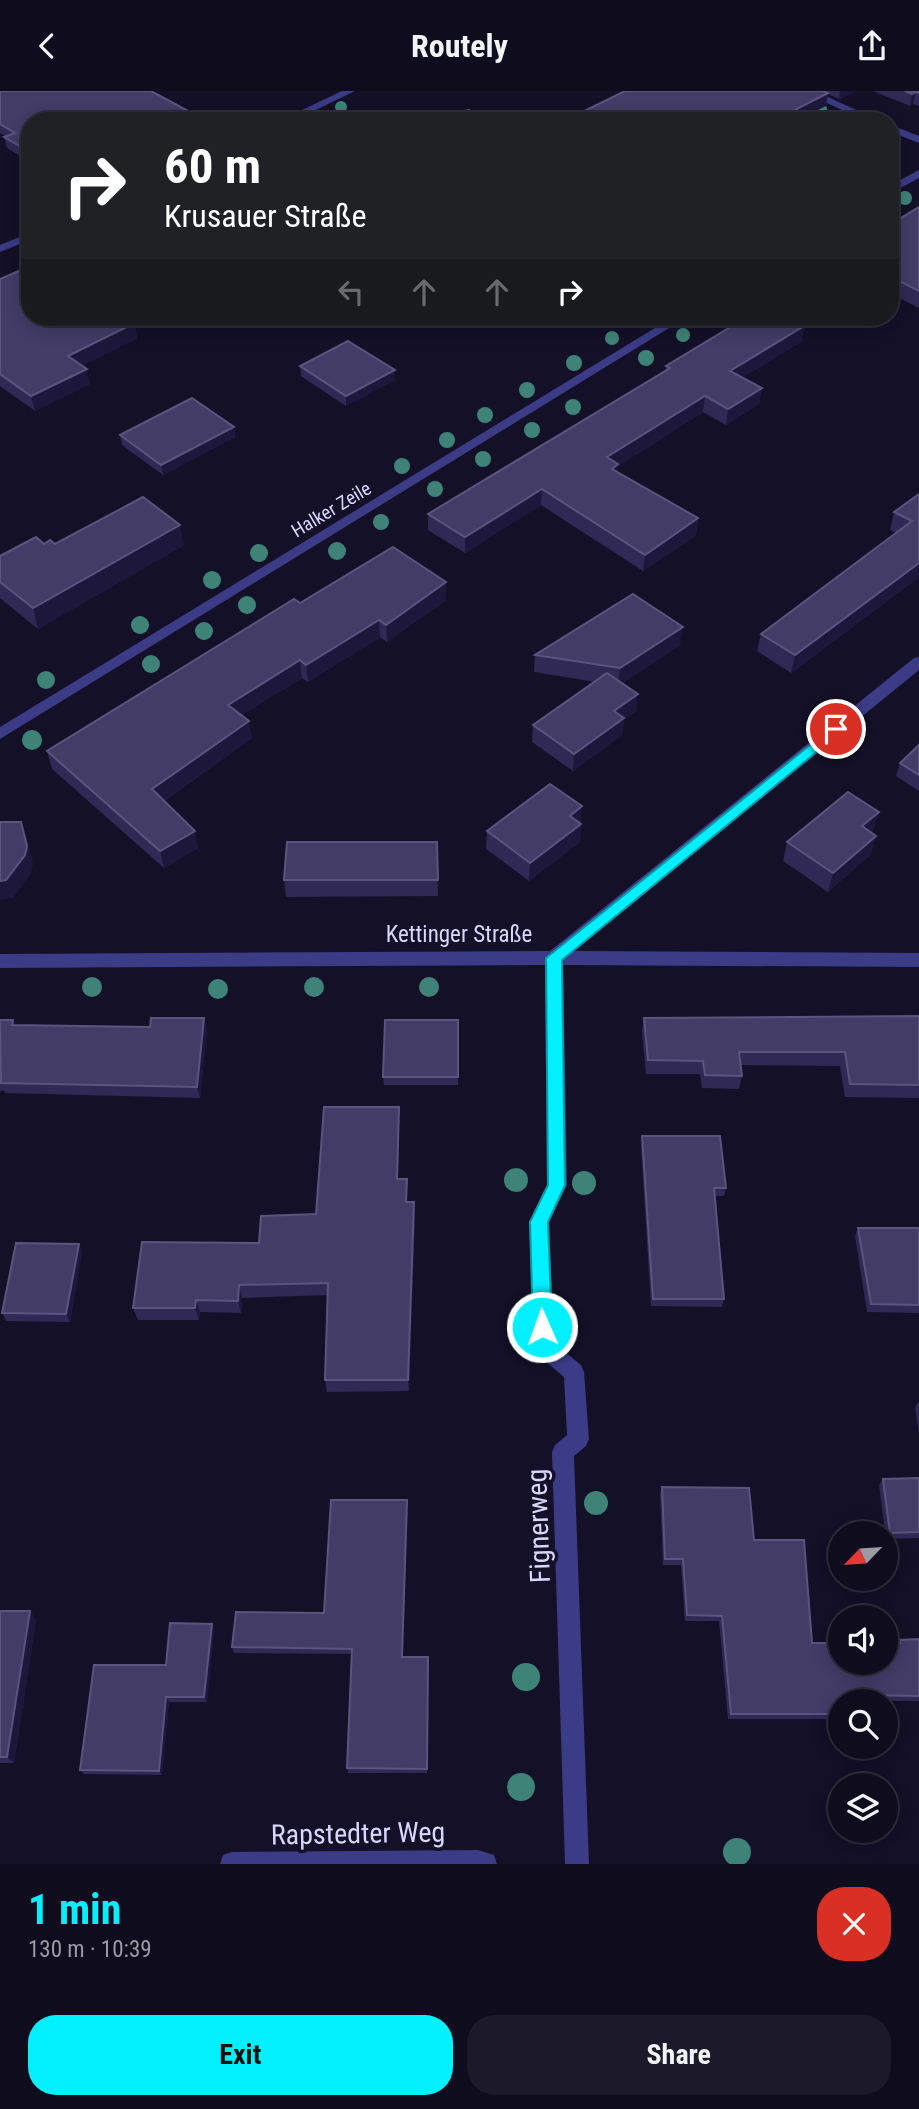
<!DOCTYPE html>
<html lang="en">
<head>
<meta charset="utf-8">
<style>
	:root { --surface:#0e0c1d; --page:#1c1a2a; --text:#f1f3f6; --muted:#9b9ba4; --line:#2e2c3b; --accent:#02effe }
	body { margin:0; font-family:"Roboto Condensed",sans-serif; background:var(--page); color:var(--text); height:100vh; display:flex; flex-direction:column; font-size:26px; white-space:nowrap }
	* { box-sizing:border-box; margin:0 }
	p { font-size:23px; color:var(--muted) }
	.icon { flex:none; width:38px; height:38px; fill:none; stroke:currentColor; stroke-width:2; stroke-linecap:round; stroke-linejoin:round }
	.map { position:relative; height:1773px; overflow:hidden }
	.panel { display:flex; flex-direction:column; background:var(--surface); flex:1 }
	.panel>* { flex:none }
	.hud { position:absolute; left:21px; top:21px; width:878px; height:214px; border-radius:28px; box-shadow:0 4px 18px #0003,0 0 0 2px var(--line); background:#202124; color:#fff; overflow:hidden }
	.needle { width:46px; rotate:245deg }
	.fabs { position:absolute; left:828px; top:1430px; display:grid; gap:14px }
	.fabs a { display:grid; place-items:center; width:70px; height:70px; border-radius:50%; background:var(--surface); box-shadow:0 4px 18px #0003,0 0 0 2px var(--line); font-size:35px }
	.pin { position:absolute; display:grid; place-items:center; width:60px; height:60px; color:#fff; margin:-30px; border:4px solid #fff; border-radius:50%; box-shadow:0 2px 7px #0007 }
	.me { position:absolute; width:77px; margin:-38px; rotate:358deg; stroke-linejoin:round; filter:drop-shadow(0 0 5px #0008) }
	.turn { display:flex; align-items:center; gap:24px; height:147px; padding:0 28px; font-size:32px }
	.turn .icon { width:91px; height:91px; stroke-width:2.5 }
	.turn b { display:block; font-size:49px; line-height:60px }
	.lanes { display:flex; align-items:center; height:66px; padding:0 28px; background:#0003; justify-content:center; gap:35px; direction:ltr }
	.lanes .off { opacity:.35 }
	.round { display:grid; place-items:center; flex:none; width:74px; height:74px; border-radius:28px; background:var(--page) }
	.overview { display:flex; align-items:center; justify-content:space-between; height:119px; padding:0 28px }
	h1 { font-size:42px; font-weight:700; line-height:52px; color:var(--accent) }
	.cta { display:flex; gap:14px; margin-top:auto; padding:14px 28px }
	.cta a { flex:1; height:80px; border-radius:28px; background:var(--accent); color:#111; font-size:28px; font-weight:700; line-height:80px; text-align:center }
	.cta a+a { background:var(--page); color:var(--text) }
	header { display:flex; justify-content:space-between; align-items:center; height:91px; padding:0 28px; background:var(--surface); font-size:32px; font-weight:700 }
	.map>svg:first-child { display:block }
</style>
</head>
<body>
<header><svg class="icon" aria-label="back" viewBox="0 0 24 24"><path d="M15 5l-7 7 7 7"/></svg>Routely<svg class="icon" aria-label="share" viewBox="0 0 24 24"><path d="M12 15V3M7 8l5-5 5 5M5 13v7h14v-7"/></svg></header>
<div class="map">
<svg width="919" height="1773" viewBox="0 0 919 1773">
	<rect width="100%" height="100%" fill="#131027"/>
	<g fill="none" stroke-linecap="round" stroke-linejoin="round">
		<!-- street -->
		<g fill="#3b3b86" fill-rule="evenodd">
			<polygon points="342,0 355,0 293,30 279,30"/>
			<polygon points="801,0 815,0 880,30 866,30"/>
			<polygon points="891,34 919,45 919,52 891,41"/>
			<polygon points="919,79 919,87 891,102 891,94"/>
			<polygon points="30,142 30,149 0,161 0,154"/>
			<polygon points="673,226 687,226 0,648 0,636"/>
			<polygon points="919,566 919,579 574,860 919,862 919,876 563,874 567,1094 549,1131 554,1252 581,1274 584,1281 589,1348 586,1355 574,1365 589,1773 565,1773 552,1361 555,1354 567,1344 564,1286 537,1263 534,1256 529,1131 547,1094 545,874 0,877 0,863 550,860 914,567"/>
			<polygon points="478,1759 494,1764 497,1773 220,1773 223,1764 232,1761"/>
		</g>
	</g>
	<!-- trees -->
	<g fill="#3e8278">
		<circle cx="341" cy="16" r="6"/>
		<circle cx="821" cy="18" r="6"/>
		<circle cx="905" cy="107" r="7"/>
		<circle cx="683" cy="244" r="7"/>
		<circle cx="612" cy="247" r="7"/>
		<circle cx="646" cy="267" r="8"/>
		<circle cx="574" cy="272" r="8"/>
		<circle cx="527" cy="299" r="8"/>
		<circle cx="573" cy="316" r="8"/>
		<circle cx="485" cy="324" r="8"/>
		<circle cx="532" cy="339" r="8"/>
		<circle cx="447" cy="349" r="8"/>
		<circle cx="483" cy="368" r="8"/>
		<circle cx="402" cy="375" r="8"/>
		<circle cx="435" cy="398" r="8"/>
		<circle cx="345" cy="409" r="8"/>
		<circle cx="381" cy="431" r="8"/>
		<circle cx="302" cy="438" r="8"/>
		<circle cx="337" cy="460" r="9"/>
		<circle cx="259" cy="462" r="9"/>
		<circle cx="212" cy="489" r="9"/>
		<circle cx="247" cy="514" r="9"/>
		<circle cx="140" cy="534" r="9"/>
		<circle cx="204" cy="540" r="9"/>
		<circle cx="151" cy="573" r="9"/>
		<circle cx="46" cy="589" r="9"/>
		<circle cx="32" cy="649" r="10"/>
		<circle cx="92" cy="896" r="10"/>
		<circle cx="314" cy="896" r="10"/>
		<circle cx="429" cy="896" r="10"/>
		<circle cx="218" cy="898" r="10"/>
		<circle cx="516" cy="1089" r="12"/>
		<circle cx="584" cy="1092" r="12"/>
		<circle cx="596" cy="1412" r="12"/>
		<circle cx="526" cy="1586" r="14"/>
		<circle cx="521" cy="1696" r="14"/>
		<circle cx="737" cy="1761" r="14"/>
	</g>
	<!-- wall -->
	<g fill="#302955">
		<polygon points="0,0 192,22 193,30 30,30 30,71 7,57 4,46 5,45 0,42"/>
		<polygon points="625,0 855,0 839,8 828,3 826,15"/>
		<polygon points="873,0 919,0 919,15 913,13 910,15"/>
		<polygon points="919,116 919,217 891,203 891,133"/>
		<polygon points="0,188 135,232 137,247 81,275 90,293 35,320 0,295"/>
		<polygon points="525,226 561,226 544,236"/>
		<polygon points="804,235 801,251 743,286 762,297 759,313 726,334 703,321 618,375 618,381 698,427 696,444 643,480 541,414 465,462 428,439 428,423 665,280 666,275"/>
		<polygon points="300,275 395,289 346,315 301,285"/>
		<polygon points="234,336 235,346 163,384 122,354 120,344"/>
		<polygon points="919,403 919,486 791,582 757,560 761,543 896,442 890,439 894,421"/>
		<polygon points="44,453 55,453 184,454 38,538 0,507 0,465"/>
		<polygon points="446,491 446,509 387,551 380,546 308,591 302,587 242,624 252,647 164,710 198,757 164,777 52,678 47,660 300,512"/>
		<polygon points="680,554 622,592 636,620 624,629 622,644 573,680 532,651 533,634 595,591 534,581 535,564"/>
		<polygon points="919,654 919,700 896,685 900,672"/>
		<polygon points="879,721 873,739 871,741 871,763 828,801 783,770 787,751"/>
		<polygon points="580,732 581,733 580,751 529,790 486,758 487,740"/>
		<polygon points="437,751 438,805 286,806 284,789"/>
		<polygon points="919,925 919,1007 845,1006 840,975 741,974 742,985 739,998 702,997 700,983 646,983 642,940 644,927"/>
		<polygon points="0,929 13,929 15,934 207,938 200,1007 5,1002 4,1000 0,1000"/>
		<polygon points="458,929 458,994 384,994 383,986"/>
		<polygon points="399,1016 399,1030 398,1088 407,1088 407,1111 414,1111 415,1124 409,1300 327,1301 325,1289 328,1204 242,1207 241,1222 200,1221 199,1229 138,1229 133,1217 316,1123"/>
		<polygon points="642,1045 726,1097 724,1105 714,1105 724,1208 722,1216 651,1215 641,1054"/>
		<polygon points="858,1137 919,1137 919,1222 867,1221 855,1145"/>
		<polygon points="79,1153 82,1161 70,1231 6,1230 2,1222"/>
		<polygon points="919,1310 919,1342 915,1317"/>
		<polygon points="919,1387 919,1447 886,1448 879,1394 883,1388"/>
		<polygon points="662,1396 754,1449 812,1552 897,1552 899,1549 919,1548 919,1610 840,1610 840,1628 728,1628 719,1530 685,1530 681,1474 663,1474 660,1403"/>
		<polygon points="408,1416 402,1566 428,1566 427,1682 348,1682 347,1677 352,1563 234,1562 232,1556 324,1522"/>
		<polygon points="0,1520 36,1528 14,1672 0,1672"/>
		<polygon points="212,1533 214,1539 207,1611 169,1611 162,1684 84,1683 80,1679 166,1574"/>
	</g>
	<!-- shaded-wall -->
	<g fill="#1d173b">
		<polygon points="840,0 855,0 839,8"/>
		<polygon points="916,1 913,13 910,15 912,3"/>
		<polygon points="828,2 826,15 796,30 780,30 781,26"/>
		<polygon points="192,22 193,30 175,30"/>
		<polygon points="545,226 561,226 544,236"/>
		<polygon points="135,232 137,247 71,280 68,265"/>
		<polygon points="804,235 801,251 727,296 730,280"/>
		<polygon points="87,278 90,293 35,320 31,305"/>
		<polygon points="395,279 395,289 346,315 346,305"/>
		<polygon points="762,297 759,313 726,334 728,318"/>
		<polygon points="705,305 703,321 618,375 617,389 607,366"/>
		<polygon points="234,336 235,346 163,384 161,374"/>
		<polygon points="542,398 541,414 465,462 465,446"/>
		<polygon points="698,427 696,444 643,480 645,464"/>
		<polygon points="180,434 184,454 38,538 33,517"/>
		<polygon points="919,472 919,486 791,582 795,564"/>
		<polygon points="446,491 446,509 387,551 386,534"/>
		<polygon points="379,529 380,546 308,591 306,574"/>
		<polygon points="683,536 680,554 618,595 620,577"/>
		<polygon points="300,569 302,587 231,631 228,614"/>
		<polygon points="638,603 636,620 624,629 622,644 573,680 574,663 614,620"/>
		<polygon points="249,630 252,647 156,715 152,698"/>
		<polygon points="582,715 580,751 529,790 530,772 570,725"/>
		<polygon points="879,721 873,739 857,754 862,735"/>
		<polygon points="21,731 27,749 33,773 31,782 13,807 0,809 0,790"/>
		<polygon points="195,740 198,757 164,777 160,760"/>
		<polygon points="876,745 871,763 828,801 833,782"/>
		<polygon points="204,927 207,938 200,1007 197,996"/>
		<polygon points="414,1111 415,1124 409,1300 408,1289"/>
		<polygon points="79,1153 82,1161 70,1231 66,1223"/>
		<polygon points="239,1194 242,1207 241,1222 238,1210"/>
		<polygon points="196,1209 200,1221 199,1229 195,1217"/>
		<polygon points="407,1409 408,1416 402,1571 402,1566"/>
		<polygon points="30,1520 36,1528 14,1672 7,1666"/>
		<polygon points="212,1533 214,1539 207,1611 204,1606"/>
		<polygon points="166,1606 169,1611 162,1684 159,1680"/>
	</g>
	<!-- building -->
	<g fill="#423c67" stroke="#5a547f" stroke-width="2">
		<polygon points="0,0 151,0 192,22 175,30 30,30 30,61 4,46 15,42 0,33"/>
		<polygon points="625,0 823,0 828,2 781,26 787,30 564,30"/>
		<polygon points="905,0 919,0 919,2 916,1 912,3"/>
		<polygon points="469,19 472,30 421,30"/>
		<polygon points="919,116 919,200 891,186 891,133"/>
		<polygon points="30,175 30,226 125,226 135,232 68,265 87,278 31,305 0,283 0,188"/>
		<polygon points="747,226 786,226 804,235 730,280 762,297 728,318 705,305 607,366 618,373 612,378 698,427 645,464 542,398 465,446 428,423 670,277 666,275"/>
		<polygon points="348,250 395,279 346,305 300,275"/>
		<polygon points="192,307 234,336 161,374 120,344"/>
		<polygon points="919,403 919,472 795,564 761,543 912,430 894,421"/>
		<polygon points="143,406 180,434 33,517 0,491 0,465 36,446 44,453 50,449 55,453"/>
		<polygon points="393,456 446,491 386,534 379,529 306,574 300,569 228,614 249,630 152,698 195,740 160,760 47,660 294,508 300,512"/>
		<polygon points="633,503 683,536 620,577 535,564"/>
		<polygon points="607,582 638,603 614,620 624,627 574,663 533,634"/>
		<polygon points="919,654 919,684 900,672"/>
		<polygon points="550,693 582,715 570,725 581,733 530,772 487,740"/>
		<polygon points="848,701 879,721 862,735 876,745 833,782 787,751"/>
		<polygon points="0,731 21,731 27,755 25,764 6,789 0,790"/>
		<polygon points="287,751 437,751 438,789 284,789"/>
		<polygon points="919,925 919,994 850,993 845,961 739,961 742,985 705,984 703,970 648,969 644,927"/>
		<polygon points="151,927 204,927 197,996 1,992 0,929 13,929 12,934 150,936"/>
		<polygon points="385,929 458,929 458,986 383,986"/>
		<polygon points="324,1016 399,1016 397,1088 407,1088 406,1111 414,1111 408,1289 325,1289 328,1192 239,1194 238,1210 196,1209 195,1217 133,1217 142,1151 259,1152 261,1125 316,1123"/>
		<polygon points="642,1045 720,1045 726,1097 714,1097 724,1208 653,1208"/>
		<polygon points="858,1137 919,1137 919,1214 871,1213"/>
		<polygon points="16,1152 79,1153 66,1223 2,1222"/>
		<polygon points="919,1387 919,1441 890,1442 883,1388"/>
		<polygon points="662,1396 749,1397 754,1449 804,1449 812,1552 840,1552 840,1572 886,1572 886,1552 900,1552 899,1549 919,1548 919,1605 863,1604 864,1610 840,1610 840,1623 731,1623 722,1525 687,1524 683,1468 665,1468"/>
		<polygon points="331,1409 407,1409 402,1566 428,1566 427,1678 347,1677 352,1558 232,1556 236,1521 324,1522"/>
		<polygon points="0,1520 30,1520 7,1666 0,1666"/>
		<polygon points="170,1532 212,1533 204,1606 166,1606 159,1680 80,1679 94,1574 166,1574"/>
	</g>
	<!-- route -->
	<polygon fill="#02effe" stroke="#019ba5" stroke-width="2" points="836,633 841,634 841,641 562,869 565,1094 548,1131 552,1236 549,1242 542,1244 536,1242 533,1236 530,1131 548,1094 546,867"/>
	<g text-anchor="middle" stroke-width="7" stroke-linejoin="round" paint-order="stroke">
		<!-- far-street labels -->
		<g font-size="19" fill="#d9d6ff" stroke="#131027">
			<text transform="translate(331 418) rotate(-31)" y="7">Halker Zeile</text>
		</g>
		<!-- street labels -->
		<g font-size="23" fill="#d9d6ff" stroke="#131027">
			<text x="459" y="851">Kettinger Straße</text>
		</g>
		<!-- near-street labels -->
		<g font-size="28" fill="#d9d6ff" stroke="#131027">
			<text transform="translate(538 1435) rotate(-92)" y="10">Fignerweg</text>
			<text transform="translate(358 1742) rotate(-1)" y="10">Rapstedter Weg</text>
		</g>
	</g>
</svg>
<div class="fabs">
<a><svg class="needle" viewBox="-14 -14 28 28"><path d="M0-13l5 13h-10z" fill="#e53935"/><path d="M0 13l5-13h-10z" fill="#9b9ba4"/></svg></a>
<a><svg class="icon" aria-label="sound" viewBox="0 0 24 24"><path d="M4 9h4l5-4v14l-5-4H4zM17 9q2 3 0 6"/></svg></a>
<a><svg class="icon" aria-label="search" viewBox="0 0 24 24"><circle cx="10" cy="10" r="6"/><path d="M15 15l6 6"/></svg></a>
<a><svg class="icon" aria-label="layers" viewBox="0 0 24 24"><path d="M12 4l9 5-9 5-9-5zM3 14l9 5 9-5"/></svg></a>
</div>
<div class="pin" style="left:836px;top:638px;background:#d93025"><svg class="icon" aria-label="arrive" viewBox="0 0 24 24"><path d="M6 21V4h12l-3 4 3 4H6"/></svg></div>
<svg class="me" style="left:542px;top:1236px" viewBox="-20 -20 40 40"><circle r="17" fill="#02effe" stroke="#fff" stroke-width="3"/><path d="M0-11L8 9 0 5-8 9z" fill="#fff"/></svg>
<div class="hud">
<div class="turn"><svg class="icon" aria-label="right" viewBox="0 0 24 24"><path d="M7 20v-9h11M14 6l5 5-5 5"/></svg><div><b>60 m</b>Krusauer Straße</div></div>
<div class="lanes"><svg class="icon off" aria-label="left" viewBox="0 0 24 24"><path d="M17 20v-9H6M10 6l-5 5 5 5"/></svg><svg class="icon off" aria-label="ahead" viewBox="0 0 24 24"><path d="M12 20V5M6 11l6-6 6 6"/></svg><svg class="icon off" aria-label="ahead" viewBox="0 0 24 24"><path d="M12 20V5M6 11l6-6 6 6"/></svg><svg class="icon" aria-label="right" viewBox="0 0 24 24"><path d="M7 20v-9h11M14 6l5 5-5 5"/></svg></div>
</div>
</div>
<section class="panel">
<div class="overview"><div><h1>1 min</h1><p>130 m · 10:39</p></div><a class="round" style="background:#d93025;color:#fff"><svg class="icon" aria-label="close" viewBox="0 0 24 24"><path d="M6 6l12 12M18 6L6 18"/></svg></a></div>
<div class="cta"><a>Exit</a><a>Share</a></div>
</section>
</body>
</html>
